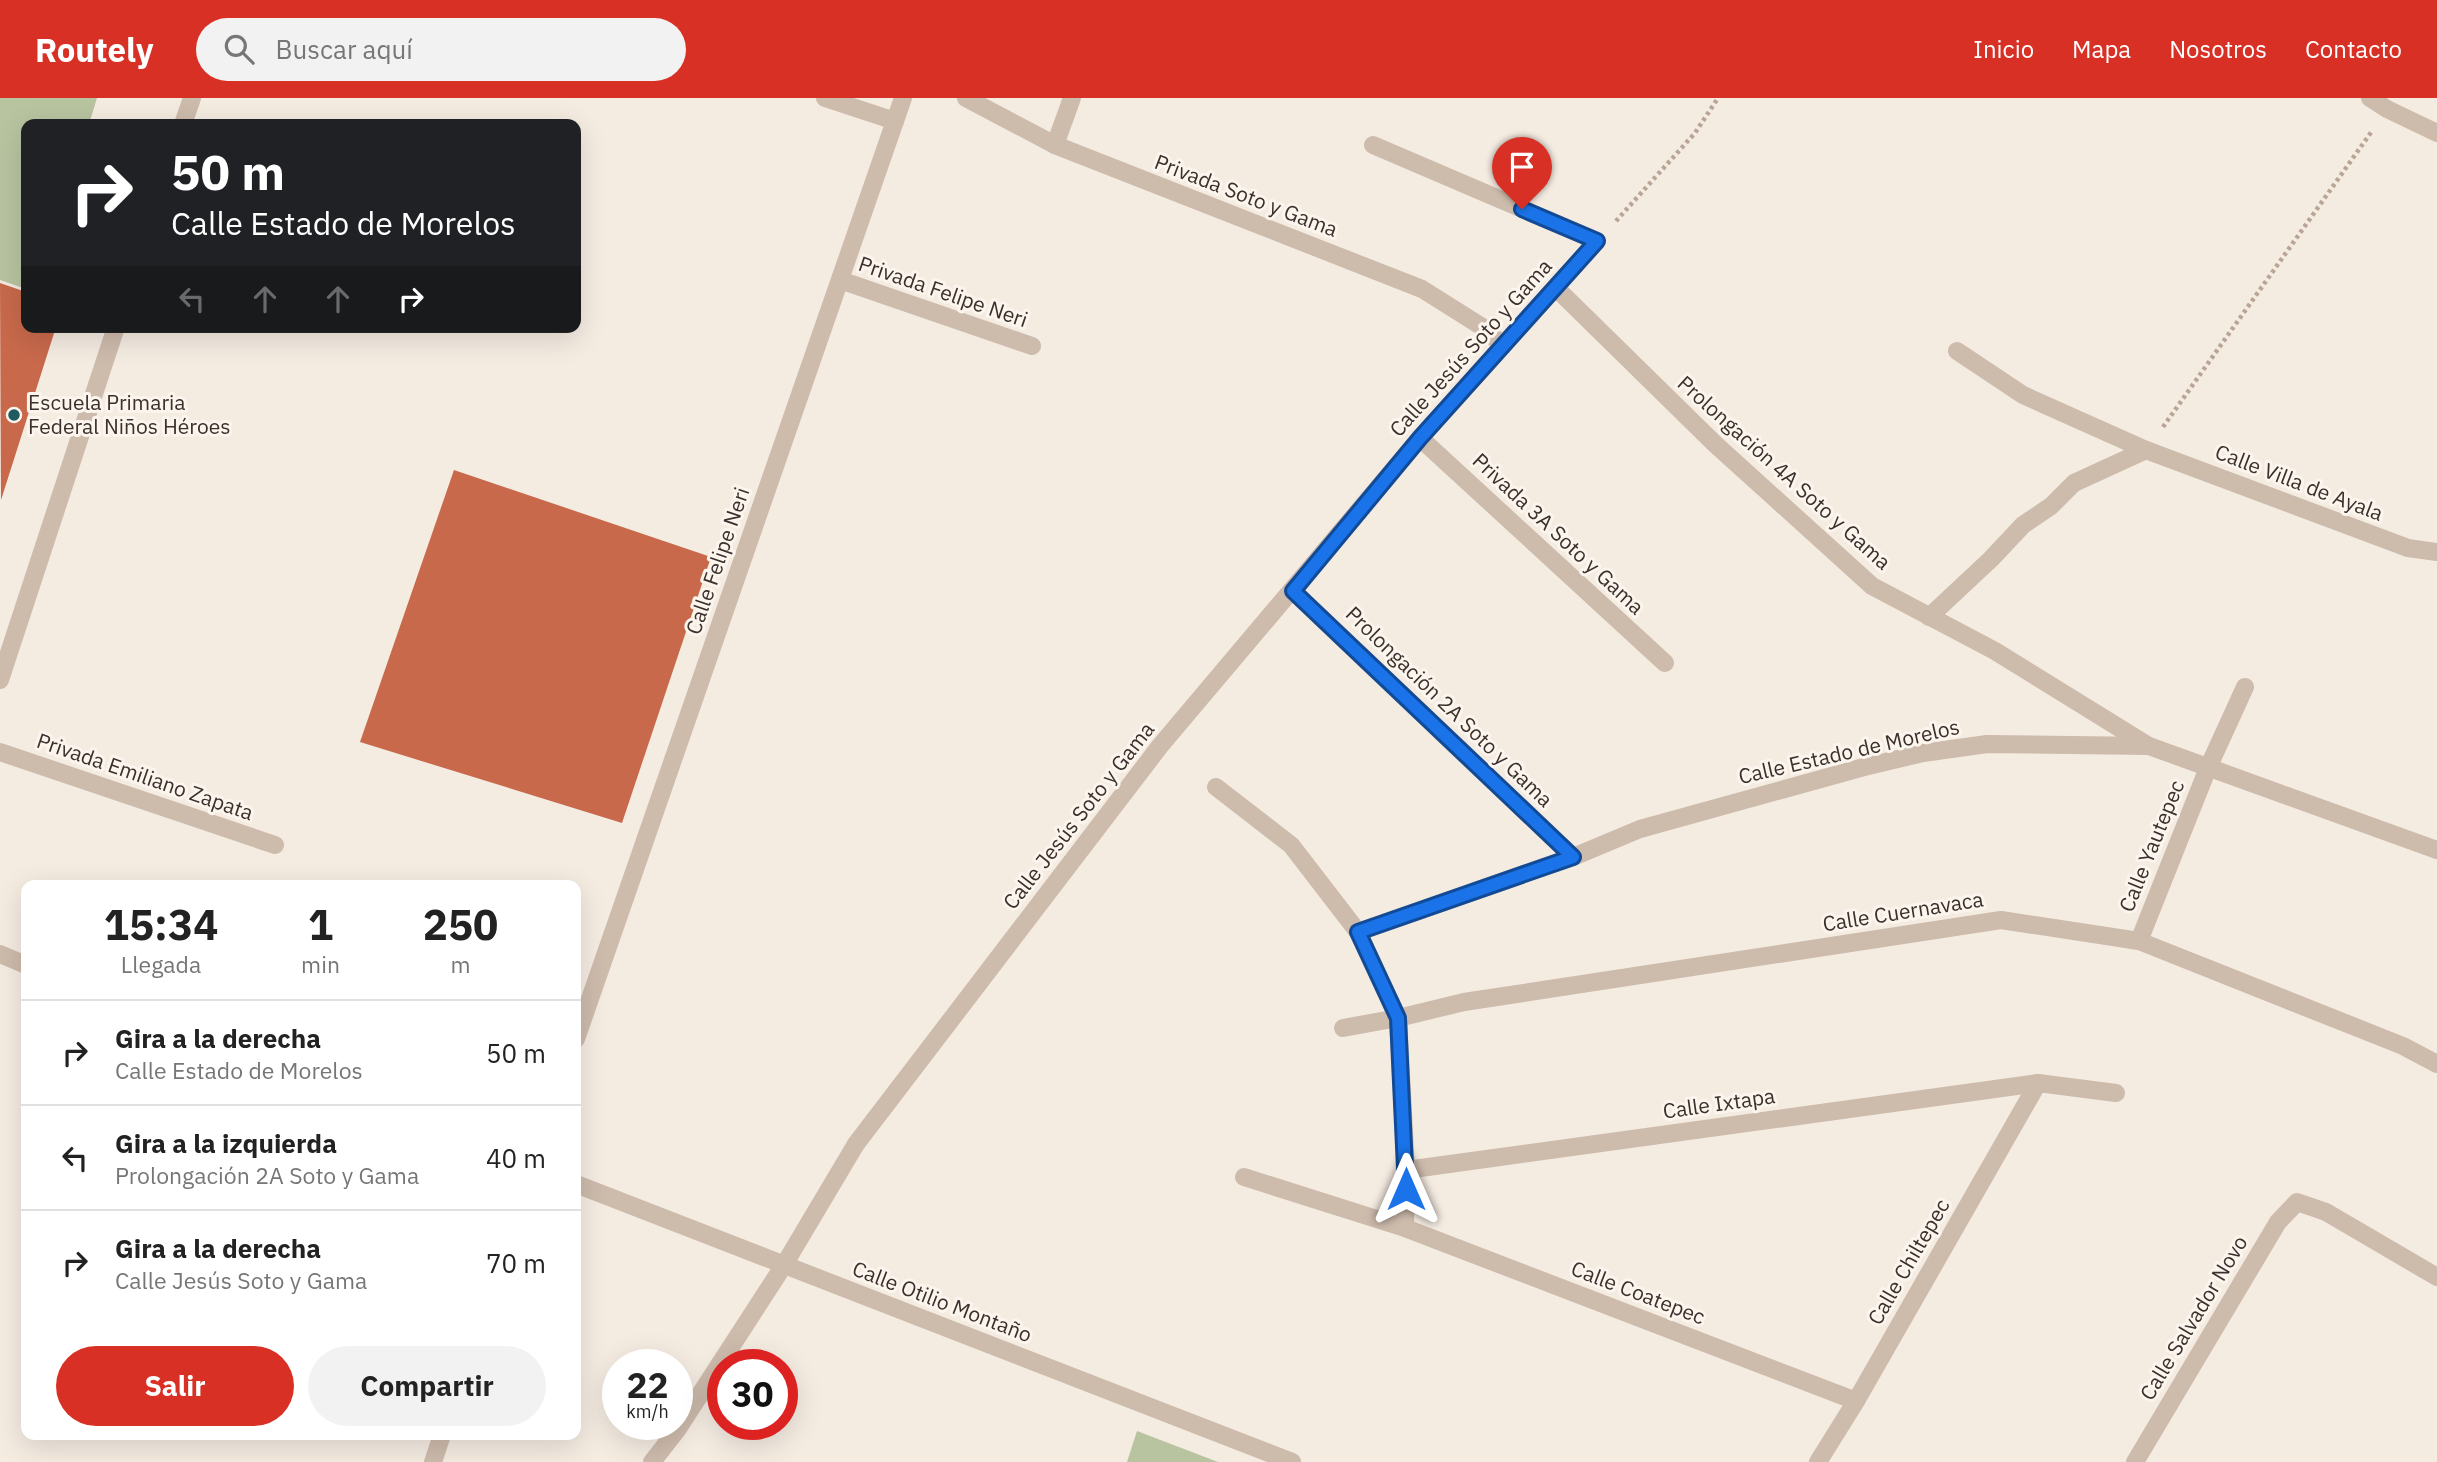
<!DOCTYPE html>
<html lang="es">
<head>
<meta charset="utf-8">
<style>
	:root { --surface:#fff; --page:#f2f2f2; --text:#222; --muted:#767676; --line:#e0e0e0; --accent:#d93025 }
	body { margin:0; font-family:"IBM Plex Sans",sans-serif; background:var(--page); color:var(--text); height:100vh; display:flex; flex-direction:column; font-size:26px; white-space:nowrap }
	* { box-sizing:border-box; margin:0 }
	p { font-size:23px; color:var(--muted) }
	.icon { flex:none; width:38px; height:38px; fill:none; stroke:currentColor; stroke-width:2; stroke-linecap:round; stroke-linejoin:round }
	.map { position:relative; flex:1; overflow:hidden }
	.details { position:absolute; left:21px; top:782px; width:560px; height:560px; display:flex; flex-direction:column; background:var(--surface); border-radius:14px; box-shadow:0 7px 28px #0002 }
	.details>* { flex:none }
	.guide { position:absolute; left:21px; top:21px; width:560px; height:214px; border-radius:14px; box-shadow:0 7px 28px #0002; background:#202124; color:#fff; overflow:hidden }
	.speed { position:absolute; left:602px; top:1251px; display:flex; gap:14px; font-size:35px; font-weight:700; text-align:center }
	.speed>* { display:grid; place-content:center; width:91px; height:91px; border-radius:50%; background:var(--surface); box-shadow:0 7px 28px #0002; line-height:1 }
	.speed small { font-size:18px; font-weight:400 }
	.speed .limit { border:10px solid #d22; background:#fff; color:#111 }
	.pin { position:absolute; display:grid; place-items:center; width:60px; height:60px; color:#fff; margin:-72px -30px; border-radius:50% 50% 50% 0; rotate:-45deg; box-shadow:0 0 7px #0007 }
	.pin .icon { rotate:45deg }
	.me { position:absolute; width:77px; margin:-38px; rotate:0deg; stroke-linejoin:round; filter:drop-shadow(0 0 5px #0008) }
	.turn { display:flex; align-items:center; gap:24px; height:147px; padding:0 35px; font-size:32px }
	.turn .icon { width:91px; height:91px; stroke-width:2.5 }
	.turn b { display:block; font-size:49px; line-height:60px }
	.lanes { display:flex; align-items:center; height:66px; padding:0 35px; background:#0003; justify-content:center; gap:35px; direction:ltr }
	.lanes .off { opacity:.35 }
	.eta { display:flex; justify-content:space-evenly; align-items:center; height:119px; text-align:center }
	.eta b { font-size:42px; font-weight:800; line-height:49px }
	.cta { display:flex; gap:14px; margin-top:auto; padding:14px 35px }
	.cta a { flex:1; height:80px; border-radius:42px; background:var(--accent); color:#fff; font-size:28px; font-weight:800; line-height:80px; text-align:center }
	.cta a+a { background:var(--page); color:var(--text) }
	ul { padding:0; list-style:none }
	li { display:flex; align-items:center; gap:21px; height:105px; padding:0 35px; border-top:2px solid var(--line) }
	li div { flex:1 }
	li b { display:block; font-size:26px }
	li em { font-style:normal }
	header { display:flex; align-items:center; gap:42px; box-sizing:border-box; height:98px; padding:0 35px; background:var(--accent); color:#fff }
	header strong { font-size:33px }
	nav { display:flex; gap:38px; margin-inline-start:auto; font-size:24px }
	.search { width:490px; height:63px; background:var(--page); display:flex; align-items:center; gap:18px; box-sizing:border-box; padding:0 24px; border-radius:38px; color:var(--muted); font-size:26px }
	.map>svg:first-child { display:block }
</style>
</head>
<body>
<header>
<strong>Routely</strong>
<div class="search"><svg class="icon" aria-label="search" viewBox="0 0 24 24"><circle cx="10" cy="10" r="6"/><path d="M15 15l6 6"/></svg>Buscar aquí</div>
<nav><a>Inicio</a><a>Mapa</a><a>Nosotros</a><a>Contacto</a></nav>
</header>
<div class="map">
<svg width="2437" height="1364" viewBox="0 0 2437 1364">
	<rect width="100%" height="100%" fill="#f4ebe1"/>
	<!-- green -->
	<g fill="#b8c4a0">
		<polygon points="0,0 97,0 89,26 26,26 26,191 0,182"/>
		<polygon points="1137,1333 1218,1364 1127,1364"/>
	</g>
	<!-- building -->
	<g fill="#c8694b">
		<polygon points="0,185 26,194 26,229 56,229 1,402"/>
		<polygon points="454,372 711,459 622,725 360,644"/>
	</g>
	<g fill="none" stroke-linecap="round" stroke-linejoin="round">
		<!-- path -->
		<g stroke="#b9a596" stroke-width="4.5" stroke-dasharray="3.5 3.5" stroke-linecap="butt">
			<polyline points="1616,123 1695,35 1718,0"/>
			<polyline points="2163,329 2372,33"/>
		</g>
		<!-- minor -->
		<g stroke="#cdbbac" stroke-width="18">
			<polyline points="825,0 895,23"/>
			<polyline points="966,0 1055,47 1422,191 1484,230 1503,248"/>
			<polyline points="2370,0 2387,11 2437,35"/>
			<polyline points="183,26 192,0"/>
			<polyline points="1055,47 1072,0"/>
			<polyline points="840,182 1032,248"/>
			<polyline points="1556,190 1715,346 1872,488 1995,553 2147,647"/>
			<polyline points="1957,253 2023,297 2146,352 2408,450 2437,454"/>
			<polyline points="1420,340 1665,565"/>
			<polyline points="1293,493 1573,759"/>
			<polyline points="1929,519 1991,461 2023,427 2051,408 2074,385 2146,352"/>
			<polyline points="0,582 116,229"/>
			<polyline points="0,654 275,747"/>
			<polyline points="1216,689 1291,747 1358,834 1398,920 1406,1072 1405,1130"/>
			<polyline points="1358,834 1573,759 1640,731 1864,669 1923,655 1987,646 2149,648 2437,752"/>
			<polyline points="2139,843 2208,670 2245,589"/>
			<polyline points="0,856 26,867"/>
			<polyline points="1343,930 1398,920 1464,904 2001,822 2139,843 2403,948 2437,966"/>
			<polyline points="576,941 903,0"/>
			<polyline points="1406,1072 2038,985 2116,995"/>
			<polyline points="1244,1079 1405,1130 1856,1303"/>
			<polyline points="576,1086 1292,1364"/>
			<polyline points="433,1364 442,1337"/>
			<polyline points="652,1364 677,1332 784,1167 856,1046 1160,648 1420,340 1597,143 1373,47"/>
			<polyline points="1818,1364 1856,1303 2038,985"/>
			<polyline points="2135,1364 2278,1124 2297,1104 2326,1114 2437,1179"/>
		</g>
	</g>
	<g fill="none" stroke-linecap="round" stroke-linejoin="round">
		<!-- route casing -->
		<g stroke="#114b97" stroke-width="18">
			<polyline id="route" points="1406,1091 1398,920 1358,834 1573,759 1293,493 1420,340 1597,143 1522,111"/>
		</g>
		<!-- route -->
		<use href="#route" stroke="#1a73e8" stroke-width="12"/>
	</g>
	<!-- markers -->
	<circle fill="#1f5a5e" stroke="#fbf5ee" stroke-width="2.5" cx="14" cy="317" r="7"/>
	<g text-anchor="middle" stroke-width="6" stroke-linejoin="round" paint-order="stroke">
		<!-- street labels -->
		<g font-size="21" fill="#3b302b" stroke="#fbf5ee">
			<text transform="translate(1246 98) rotate(21)" y="7">Privada Soto y Gama</text>
			<text transform="translate(943 194) rotate(19)" y="7">Privada Felipe Neri</text>
			<text transform="translate(1471 250) rotate(-48)" y="7">Calle Jesús Soto y Gama</text>
			<text transform="translate(1784 375) rotate(42)" y="7">Prolongación 4A Soto y Gama</text>
			<text transform="translate(2299 385) rotate(21)" y="7">Calle Villa de Ayala</text>
			<text transform="translate(1558 436) rotate(43)" y="7">Privada 3A Soto y Gama</text>
			<text transform="translate(718 463) rotate(-71)" y="7">Calle Felipe Neri</text>
			<text transform="translate(1449 609) rotate(44)" y="7">Prolongación 2A Soto y Gama</text>
			<text transform="translate(1849 654) rotate(-13)" y="7">Calle Estado de Morelos</text>
			<text transform="translate(145 679) rotate(19)" y="7">Privada Emiliano Zapata</text>
			<text transform="translate(1079 718) rotate(-52)" y="7">Calle Jesús Soto y Gama</text>
			<text transform="translate(2152 748) rotate(-68)" y="7">Calle Yautepec</text>
			<text transform="translate(1903 814) rotate(-9)" y="7">Calle Cuernavaca</text>
			<text transform="translate(1719 1006) rotate(-8)" y="7">Calle Ixtapa</text>
			<text transform="translate(1909 1164) rotate(-60)" y="7">Calle Chiltepec</text>
			<text transform="translate(1638 1195) rotate(21)" y="7">Calle Coatepec</text>
			<text transform="translate(942 1204) rotate(21)" y="7">Calle Otilio Montaño</text>
			<text transform="translate(2194 1220) rotate(-59)" y="7">Calle Salvador Novo</text>
		</g>
		<!-- poi labels -->
		<g font-size="21" fill="#3b302b" stroke="#fbf5ee" text-anchor="start">
			<text x="28" y="312">Escuela Primaria<tspan x="28" dy="24">Federal Niños Héroes</tspan></text>
		</g>
	</g>
</svg>
<div class="speed"><div>22<small>km/h</small></div><div class="limit">30</div></div>
<div class="pin" style="left:1522px;top:111px;background:#d93025"><svg class="icon" aria-label="arrive" viewBox="0 0 24 24"><path d="M6 21V4h12l-3 4 3 4H6"/></svg></div>
<svg class="me" style="left:1406px;top:1091px" viewBox="-20 -20 40 40"><path d="M0-17L14 15 0 8-14 15z" fill="#1a73e8" stroke="#fff" stroke-width="4"/></svg>
<div class="guide">
<div class="turn"><svg class="icon" aria-label="right" viewBox="0 0 24 24"><path d="M7 20v-9h11M14 6l5 5-5 5"/></svg><div><b>50 m</b>Calle Estado de Morelos</div></div>
<div class="lanes"><svg class="icon off" aria-label="left" viewBox="0 0 24 24"><path d="M17 20v-9H6M10 6l-5 5 5 5"/></svg><svg class="icon off" aria-label="ahead" viewBox="0 0 24 24"><path d="M12 20V5M6 11l6-6 6 6"/></svg><svg class="icon off" aria-label="ahead" viewBox="0 0 24 24"><path d="M12 20V5M6 11l6-6 6 6"/></svg><svg class="icon" aria-label="right" viewBox="0 0 24 24"><path d="M7 20v-9h11M14 6l5 5-5 5"/></svg></div>
</div>
<section class="details">
<div class="eta">
<div><b>15:34</b><p>Llegada</p></div>
<div><b>1</b><p>min</p></div>
<div><b>250</b><p>m</p></div>
</div>
<ul>
<li><svg class="icon" aria-label="right" viewBox="0 0 24 24"><path d="M7 20v-9h11M14 6l5 5-5 5"/></svg><div><b>Gira a la derecha</b><p>Calle Estado de Morelos</p></div><em>50 m</em></li>
<li><svg class="icon" aria-label="left" viewBox="0 0 24 24"><path d="M17 20v-9H6M10 6l-5 5 5 5"/></svg><div><b>Gira a la izquierda</b><p>Prolongación 2A Soto y Gama</p></div><em>40 m</em></li>
<li><svg class="icon" aria-label="right" viewBox="0 0 24 24"><path d="M7 20v-9h11M14 6l5 5-5 5"/></svg><div><b>Gira a la derecha</b><p>Calle Jesús Soto y Gama</p></div><em>70 m</em></li>
</ul>
<div class="cta"><a>Salir</a><a>Compartir</a></div>
</section>
</div>
</body>
</html>
